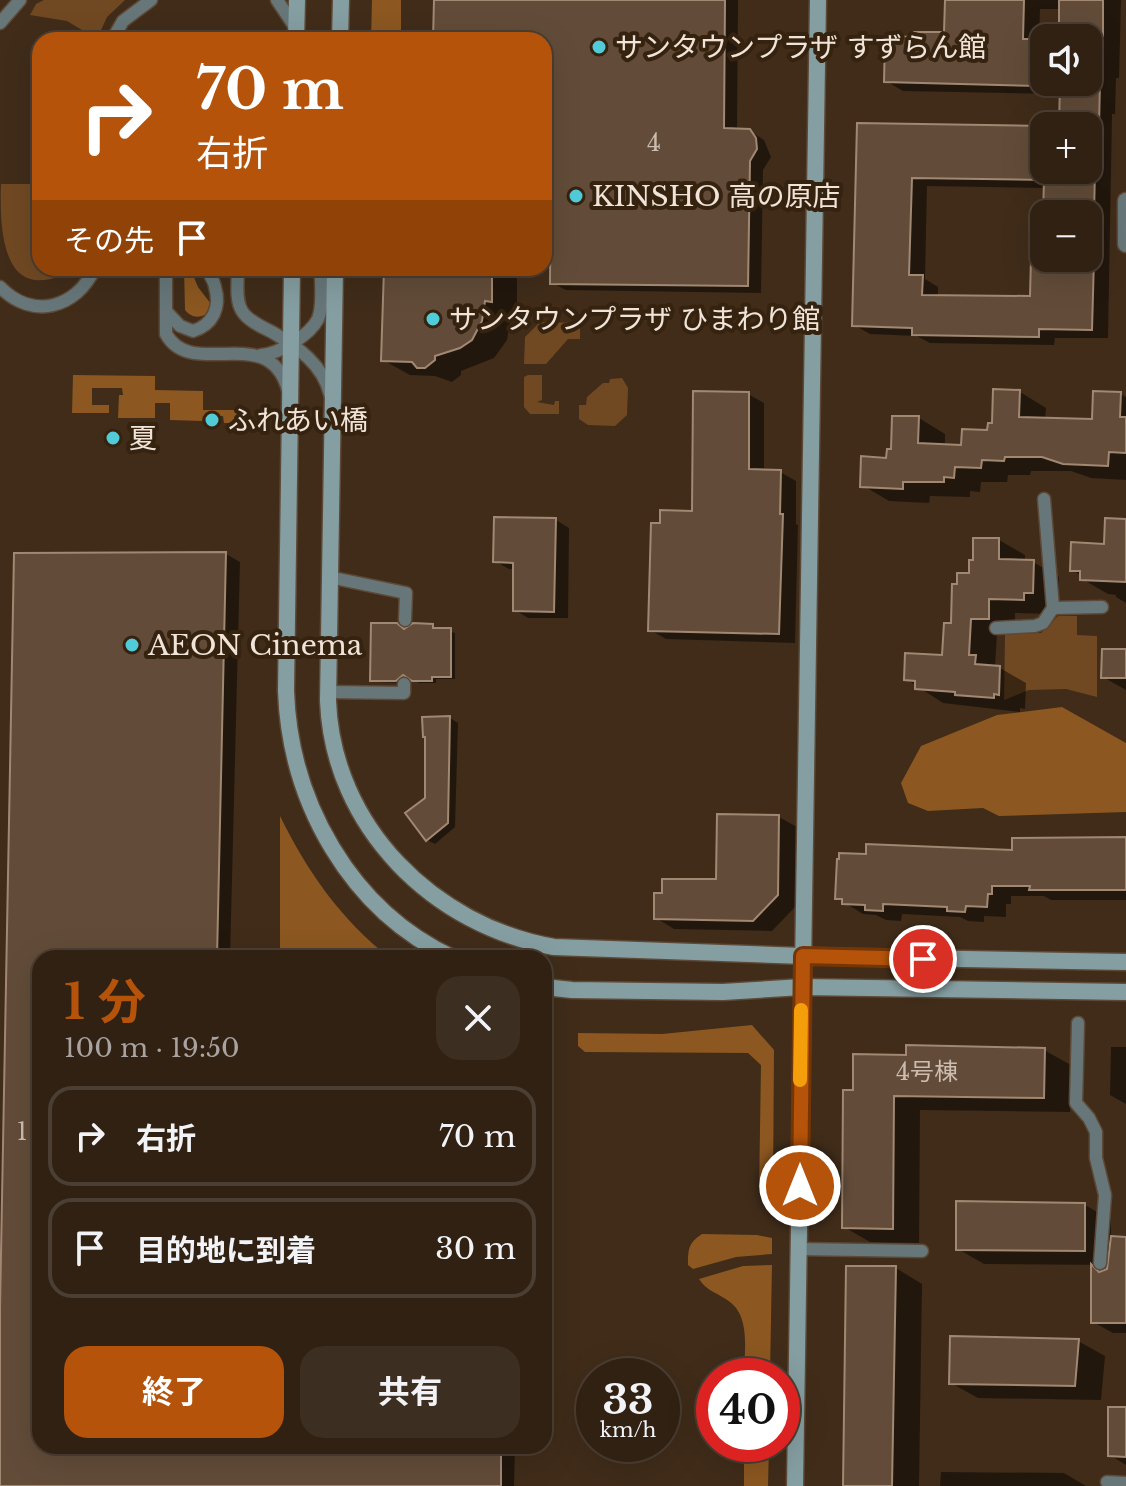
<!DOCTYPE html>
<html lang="ja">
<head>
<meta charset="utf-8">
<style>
	:root { --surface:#302113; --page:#3c2e21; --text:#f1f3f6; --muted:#a8a3a0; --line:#4b3e33; --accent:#b45309 }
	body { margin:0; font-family:"Libre Baskerville","Noto Sans JP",serif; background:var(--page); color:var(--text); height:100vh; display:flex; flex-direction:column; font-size:30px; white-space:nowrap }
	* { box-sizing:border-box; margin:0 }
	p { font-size:26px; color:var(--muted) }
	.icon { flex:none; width:44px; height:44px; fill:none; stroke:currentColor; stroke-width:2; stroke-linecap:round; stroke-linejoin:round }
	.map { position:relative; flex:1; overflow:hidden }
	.sheet { position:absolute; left:32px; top:950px; width:520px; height:504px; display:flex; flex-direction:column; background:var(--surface); border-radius:24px; box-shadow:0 8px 32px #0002,0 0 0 2px var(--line) }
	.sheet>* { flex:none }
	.hud { position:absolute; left:32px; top:32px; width:520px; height:244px; border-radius:24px; box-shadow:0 8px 32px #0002,0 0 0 2px var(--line); background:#b45309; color:#fff; overflow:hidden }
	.buttons { position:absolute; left:1030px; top:24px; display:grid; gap:16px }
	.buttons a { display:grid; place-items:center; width:72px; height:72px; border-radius:16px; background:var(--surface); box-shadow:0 8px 32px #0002,0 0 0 2px var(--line); font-size:40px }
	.speed { position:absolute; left:576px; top:1358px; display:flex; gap:16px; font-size:40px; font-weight:700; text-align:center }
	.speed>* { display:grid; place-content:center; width:104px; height:104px; border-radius:50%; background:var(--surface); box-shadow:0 8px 32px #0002,0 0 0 2px var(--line); line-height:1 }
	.speed small { font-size:20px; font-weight:400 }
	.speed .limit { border:12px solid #d22; background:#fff; color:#111 }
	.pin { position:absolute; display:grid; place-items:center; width:68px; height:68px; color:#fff; margin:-34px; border:4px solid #fff; border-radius:50%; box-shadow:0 2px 8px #0007 }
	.me { position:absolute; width:88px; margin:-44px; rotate:0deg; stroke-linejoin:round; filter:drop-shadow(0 0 6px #0008) }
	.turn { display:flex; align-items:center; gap:28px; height:168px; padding:0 32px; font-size:36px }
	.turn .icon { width:104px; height:104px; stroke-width:2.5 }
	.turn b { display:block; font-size:56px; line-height:68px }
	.then { display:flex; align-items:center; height:76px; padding:0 32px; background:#0003; gap:16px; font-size:30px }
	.round { display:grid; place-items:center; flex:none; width:84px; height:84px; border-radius:24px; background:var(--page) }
	.summary { display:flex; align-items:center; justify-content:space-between; height:136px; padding:0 32px }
	h1 { font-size:48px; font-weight:700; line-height:60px; color:var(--accent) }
	.button { display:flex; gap:16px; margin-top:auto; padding:16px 32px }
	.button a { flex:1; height:92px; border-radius:24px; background:var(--accent); color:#fff; font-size:32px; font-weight:700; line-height:92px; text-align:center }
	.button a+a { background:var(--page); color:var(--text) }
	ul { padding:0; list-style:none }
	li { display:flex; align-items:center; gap:24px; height:100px; margin:0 16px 12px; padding:0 16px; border:4px solid var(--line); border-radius:24px }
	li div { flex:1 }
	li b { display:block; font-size:30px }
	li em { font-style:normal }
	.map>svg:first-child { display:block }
</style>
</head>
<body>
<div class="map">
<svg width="1126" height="1486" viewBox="0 0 1126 1486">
	<rect width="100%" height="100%" fill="#402c19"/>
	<!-- green -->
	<g fill="#704923">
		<polygon points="44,0 125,0 107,17 97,39 67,21 30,15 36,4"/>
		<path d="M1,184h39v84h30c-11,10 -21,13 -35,12 -35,-4 -35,-64 -34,-96z"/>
		<polygon points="540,322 580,323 580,339 568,339 546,364 524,364 525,337"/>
		<polygon points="528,375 542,375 542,400 537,402 554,405 555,401 559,401 559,414 530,414 524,407 524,377"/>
		<polygon points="622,378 628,388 627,415 615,426 588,425 579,419 579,405 586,405 587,397 603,383 609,383 610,379"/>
		<polygon points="1058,616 1077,616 1077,635 1097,636 1097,697 1066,689 1029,690 1004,700 1005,634 1041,633"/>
	</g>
	<!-- forest -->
	<g fill="#8c5720">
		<polygon points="372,0 401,0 401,40 371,40"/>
		<path d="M184,268h6l8,19 13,17 -4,10c-9,4 -15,4 -22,-4z"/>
		<polygon points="73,375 155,376 155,390 203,391 203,410 241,410 241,423 224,423 223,416 203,416 202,421 170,420 170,403 155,403 155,418 118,418 119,395 123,395 122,388 92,388 92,405 109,405 109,413 72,413"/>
		<polygon points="1062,707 1126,743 1126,812 999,816 983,808 928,811 908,803 901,783 921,746 997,715"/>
		<path d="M280,816c27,55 61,104 110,142h-110z"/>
		<polygon points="752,1025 774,1050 773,1187 765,1193 759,1193 761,1065 748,1053 585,1052 578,1046 578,1033 662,1034"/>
		<path d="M702,1234l55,1 15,3v16l-36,3 -43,12 -5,-4c0,-15 0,-22 14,-31z"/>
		<path d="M772,1265l-2,111h-26c0,-23 7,-58 -14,-74 -10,-8 -24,-11 -31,-23l44,-13z"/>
		<polygon points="744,1444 769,1444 768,1486 744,1486"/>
	</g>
	<!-- shadow -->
	<g fill="#0007" fill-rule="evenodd">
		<polygon points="436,0 738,0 737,131 750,131 764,140 771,157 763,170 761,293 566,290 552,283 553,141 544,141 544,40 435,40"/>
		<path d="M947,0h174l-2,78h-3l-1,36h-3l-4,224h-53l-1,7 -124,-2 -13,-7 -47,-2 -16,-9 5,-200 185,3v42h44v-44h-27v-32l-158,-3 -17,-10 30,-42 30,-5zM1040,9h21v29h27v44h-44v-41h-5zM927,186l119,2 -1,26h43v44l-55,-1 -1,41 -94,-1v-10l-13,-8z"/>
		<polygon points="386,268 517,268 517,316 511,315 507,340 494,358 461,371 461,375 452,382 435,376 410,375 383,360"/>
		<polygon points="1020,392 1046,408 1045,420 1094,421 1120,394 1126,397 1126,480 1091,478 1071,471 1031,471 1030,475 1008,475 1007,482 981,482 980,492 970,491 970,497 930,496 929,503 889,501 862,485 888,460 919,418 945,434 945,447 963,448 989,432"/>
		<polygon points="748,394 764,403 764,471 780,472 796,481 796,524 798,525 795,643 666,639 650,630 694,513"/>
		<polygon points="556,520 569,528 568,618 528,618 515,610 515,569 509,569 495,561"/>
		<polygon points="1126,521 1126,603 1116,597 1116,595 1108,594 1082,579 1082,576 1072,570 1106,546"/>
		<polygon points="999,540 1025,555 1025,561 1033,562 1059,577 1059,608 1049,614 1015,613 1015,633 997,633 995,667 1000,668 1026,683 1025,709 1020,708 1020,712 943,703 906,679 944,657 953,625 959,586"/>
		<polygon points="226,554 240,562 230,958 40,958 40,1446 515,1446 514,1486 0,1486 0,1334 16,555"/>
		<polygon points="432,626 455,633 455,679 436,679 436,683 419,683 409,676 401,683 376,682 372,680 406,631"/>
		<polygon points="1126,651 1126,690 1103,677"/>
		<polygon points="450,718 458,723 455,827 435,844 427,840 427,799"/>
		<polygon points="779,817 797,827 796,906 772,931 674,929 656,918 718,882"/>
		<polygon points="1126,839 1126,900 1051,900 1044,896 1011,896 1011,904 1006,904 1006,917 984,916 984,922 968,921 960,917 902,914 901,921 886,920 876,915 863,914 837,898 1014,852"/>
		<polygon points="1111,1047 1126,1047 1126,1104 1110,1095"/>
		<polygon points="1044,1050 1071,1065 1070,1112 920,1110 919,1243 870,1242 844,1227 855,1092 908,1057"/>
		<polygon points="1085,1205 1111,1220 1111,1238 1126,1239 1126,1333 1113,1333 1093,1322 1093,1267 1102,1273 1109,1270 1109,1265 984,1264 958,1249"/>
		<polygon points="896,1268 922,1284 919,1486 845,1486"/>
		<polygon points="1078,1341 1105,1356 1101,1400 978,1398 951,1383"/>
		<polygon points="1126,1410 1126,1465 1110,1455"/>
		<polygon points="941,1472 1064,1473 1086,1486 940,1486"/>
	</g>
	<!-- building -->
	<g fill="#624c39" stroke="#a18873" stroke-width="2">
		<polygon points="434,0 725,0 724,128 750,129 756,138 757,149 750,161 748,286 550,284 551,135 544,135 544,40 433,40"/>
		<polygon points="945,0 1024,0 1023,39 1040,39 1039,86 884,82 885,36 914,37 914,32 944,32"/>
		<rect x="1059" y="0" width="44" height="36"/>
		<polygon points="1060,82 1100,82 1099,126 1059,126"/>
		<polygon points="857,123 1044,126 1044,170 1095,170 1094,214 1043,214 1044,180 912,178 909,275 923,275 922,295 1030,296 1031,258 1094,258 1092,330 1039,329 1039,337 912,335 912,328 852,326"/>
		<polygon points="384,268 492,268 492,302 485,301 482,321 472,340 460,348 435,356 435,360 425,368 417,368 412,362 381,361"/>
		<polygon points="993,389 1020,390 1019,417 1092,419 1093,391 1121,392 1120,417 1126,417 1126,453 1109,452 1108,466 1063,464 1042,457 1005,457 1004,461 982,460 981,468 955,467 954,478 944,477 944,482 903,482 903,489 860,487 861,456 886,458 887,449 891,449 892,416 919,416 918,443 961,445 962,429 987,430 988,423 992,423"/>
		<polygon points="693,391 749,392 749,469 781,470 780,514 783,514 779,634 648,631 651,523 660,523 660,510 692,511"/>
		<polygon points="494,517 556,518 554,612 513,611 513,563 493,562"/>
		<polygon points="1105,518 1126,519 1126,582 1080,580 1080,571 1070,571 1071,542 1104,544"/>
		<polygon points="973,538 999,538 999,559 1034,560 1033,593 1024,593 1024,600 989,599 989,619 971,619 969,655 976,655 975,664 1000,666 999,695 994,694 994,698 955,695 955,692 915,689 915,681 904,680 905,653 942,655 944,623 951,623 952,584 957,584 957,573 969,573 969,560 973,560"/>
		<polygon points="226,552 217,958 40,958 40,1446 501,1446 501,1486 0,1486 0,1307 14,553"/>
		<polygon points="371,623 397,623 404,629 413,623 433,624 433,628 451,628 451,677 432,677 432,681 412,681 403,675 396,681 370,681"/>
		<polygon points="1102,649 1126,649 1126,678 1101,678"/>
		<polygon points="450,716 448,823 426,841 405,813 425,798 425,737 423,737 422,717"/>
		<polygon points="717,814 779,815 778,895 753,921 654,919 654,893 662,893 662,879 716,879"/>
		<polygon points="1126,837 1126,890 1029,890 1030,886 992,886 992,894 988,894 987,907 966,906 965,912 947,911 947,907 883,904 883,911 865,910 865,905 842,904 842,899 835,899 837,859 839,859 839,853 866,854 866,844 1012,850 1012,838"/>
		<polygon points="906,1045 1045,1048 1044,1098 894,1096 893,1229 842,1228 843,1090 853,1090 853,1054 906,1055"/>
		<polygon points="956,1201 1085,1203 1085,1251 956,1250"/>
		<polygon points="1111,1236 1126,1237 1126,1323 1091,1323 1091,1264 1099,1272 1107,1269"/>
		<polygon points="846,1266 896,1266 892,1486 843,1486"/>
		<polygon points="950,1336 1079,1339 1075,1386 949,1384"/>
		<polygon points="1108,1407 1126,1407 1126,1457 1108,1456"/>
	</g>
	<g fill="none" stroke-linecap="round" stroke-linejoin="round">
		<!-- lane casing -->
		<g stroke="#5c4937" stroke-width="15">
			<g id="lane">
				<polyline points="277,0 295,27"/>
				<polyline points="0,23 20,0"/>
				<polyline points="112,40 123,21 151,0"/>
				<path d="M166,268v66c26,47 103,-13 122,56"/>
				<path d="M238,268c0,13 -3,32 4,43 6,10 20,16 30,21 26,15 51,33 58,62"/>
				<path d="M0,287c32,33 76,22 95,-19"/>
				<path d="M166,311l14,15 13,5c20,-6 28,-24 22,-44 -1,-7 -6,-12 -8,-19"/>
				<path d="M261,355c18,-1 49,-20 57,-36 6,-15 2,-36 3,-51"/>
				<polyline points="329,577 406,593 405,620"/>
				<polyline points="1053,608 1102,607"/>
				<polyline points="996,628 1035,626 1043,623 1053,608 1044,499"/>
				<polyline points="328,692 404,693 404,684"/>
				<polyline points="1078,1023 1076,1103 1089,1118 1096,1132 1096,1158 1105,1195 1100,1263"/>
				<polyline points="799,1249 922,1251"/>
				<polyline points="1107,1482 1126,1483"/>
			</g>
		</g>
		<!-- street casing -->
		<g stroke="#5c4937" stroke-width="19">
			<polyline id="street" points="1126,201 1126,244"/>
		</g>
		<!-- secondary casing -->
		<g stroke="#5c4937" stroke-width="19">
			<g id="secondary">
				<polyline points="296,40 297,0"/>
				<polyline points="340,40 341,0"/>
				<path d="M292,268l-6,423c4,111 64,219 167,267"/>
				<path d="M335,268l-7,433c5,126 106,225 226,246l249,9 323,6"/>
				<polyline points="544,987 572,990 723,992 802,987 1126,992"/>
				<polyline points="795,1486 818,0"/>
			</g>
		</g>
		<!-- lane -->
		<use href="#lane" stroke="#677779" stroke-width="12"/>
		<!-- street -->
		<use href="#street" stroke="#677779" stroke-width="16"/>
		<!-- secondary -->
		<use href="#secondary" stroke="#859ea1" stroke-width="16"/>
	</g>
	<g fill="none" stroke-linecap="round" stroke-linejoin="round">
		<!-- route casing -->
		<g stroke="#753606" stroke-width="20">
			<polyline id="route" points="800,1186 803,956 923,959"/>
		</g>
		<!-- route -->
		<use href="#route" stroke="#b45309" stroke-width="14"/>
		<!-- slow -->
		<polyline stroke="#f59e0b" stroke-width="14" points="800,1080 801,1010"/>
	</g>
	<!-- markers -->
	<g fill="#52cbd8" stroke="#35220f" stroke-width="3">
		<circle cx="599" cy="47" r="8"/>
		<circle cx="576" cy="196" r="8"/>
		<circle cx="433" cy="319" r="8"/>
		<circle cx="212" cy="420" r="8"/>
		<circle cx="113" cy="438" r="8"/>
		<circle cx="132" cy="645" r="8"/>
	</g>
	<g text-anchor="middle" stroke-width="8" stroke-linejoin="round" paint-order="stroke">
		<!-- number labels -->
		<g font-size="24" fill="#ccbdb0">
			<text x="654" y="151">4</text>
			<text x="927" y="1080">4号棟</text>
			<text x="22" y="1140">1</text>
		</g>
		<!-- poi labels -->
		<g font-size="28" fill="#f0e3d7" stroke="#35220f" text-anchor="start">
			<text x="615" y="57">サンタウンプラザ すずらん館</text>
			<text x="592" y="206">KINSHO 高の原店</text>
			<text x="449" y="329">サンタウンプラザ ひまわり館</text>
			<text x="228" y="430">ふれあい橋</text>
			<text x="129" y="448">夏</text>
			<text x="148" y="655">AEON Cinema</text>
		</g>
	</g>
</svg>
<div class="buttons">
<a><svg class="icon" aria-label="sound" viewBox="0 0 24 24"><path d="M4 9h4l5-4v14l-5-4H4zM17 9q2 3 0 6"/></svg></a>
<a>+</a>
<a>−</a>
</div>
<div class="speed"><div>33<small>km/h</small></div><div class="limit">40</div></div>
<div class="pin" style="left:923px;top:959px;background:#d93025"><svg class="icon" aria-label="arrive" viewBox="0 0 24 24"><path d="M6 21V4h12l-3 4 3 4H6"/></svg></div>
<svg class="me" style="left:800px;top:1186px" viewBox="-20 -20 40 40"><circle r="17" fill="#b45309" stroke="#fff" stroke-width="3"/><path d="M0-11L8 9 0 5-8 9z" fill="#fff"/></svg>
<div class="hud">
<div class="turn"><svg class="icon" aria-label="right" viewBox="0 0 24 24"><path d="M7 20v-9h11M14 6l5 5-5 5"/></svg><div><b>70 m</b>右折</div></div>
<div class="then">その先<svg class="icon" aria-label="arrive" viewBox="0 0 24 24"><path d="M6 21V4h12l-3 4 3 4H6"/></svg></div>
</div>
<section class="sheet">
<div class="summary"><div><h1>1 分</h1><p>100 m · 19:50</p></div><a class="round"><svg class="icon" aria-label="close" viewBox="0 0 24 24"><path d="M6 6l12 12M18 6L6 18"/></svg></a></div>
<ul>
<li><svg class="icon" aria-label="right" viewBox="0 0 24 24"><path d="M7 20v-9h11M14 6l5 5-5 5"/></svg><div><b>右折</b></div><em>70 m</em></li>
<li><svg class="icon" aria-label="arrive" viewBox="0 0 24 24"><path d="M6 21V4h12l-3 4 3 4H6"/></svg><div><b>目的地に到着</b></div><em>30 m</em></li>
</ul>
<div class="button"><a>終了</a><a>共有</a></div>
</section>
</div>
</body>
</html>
